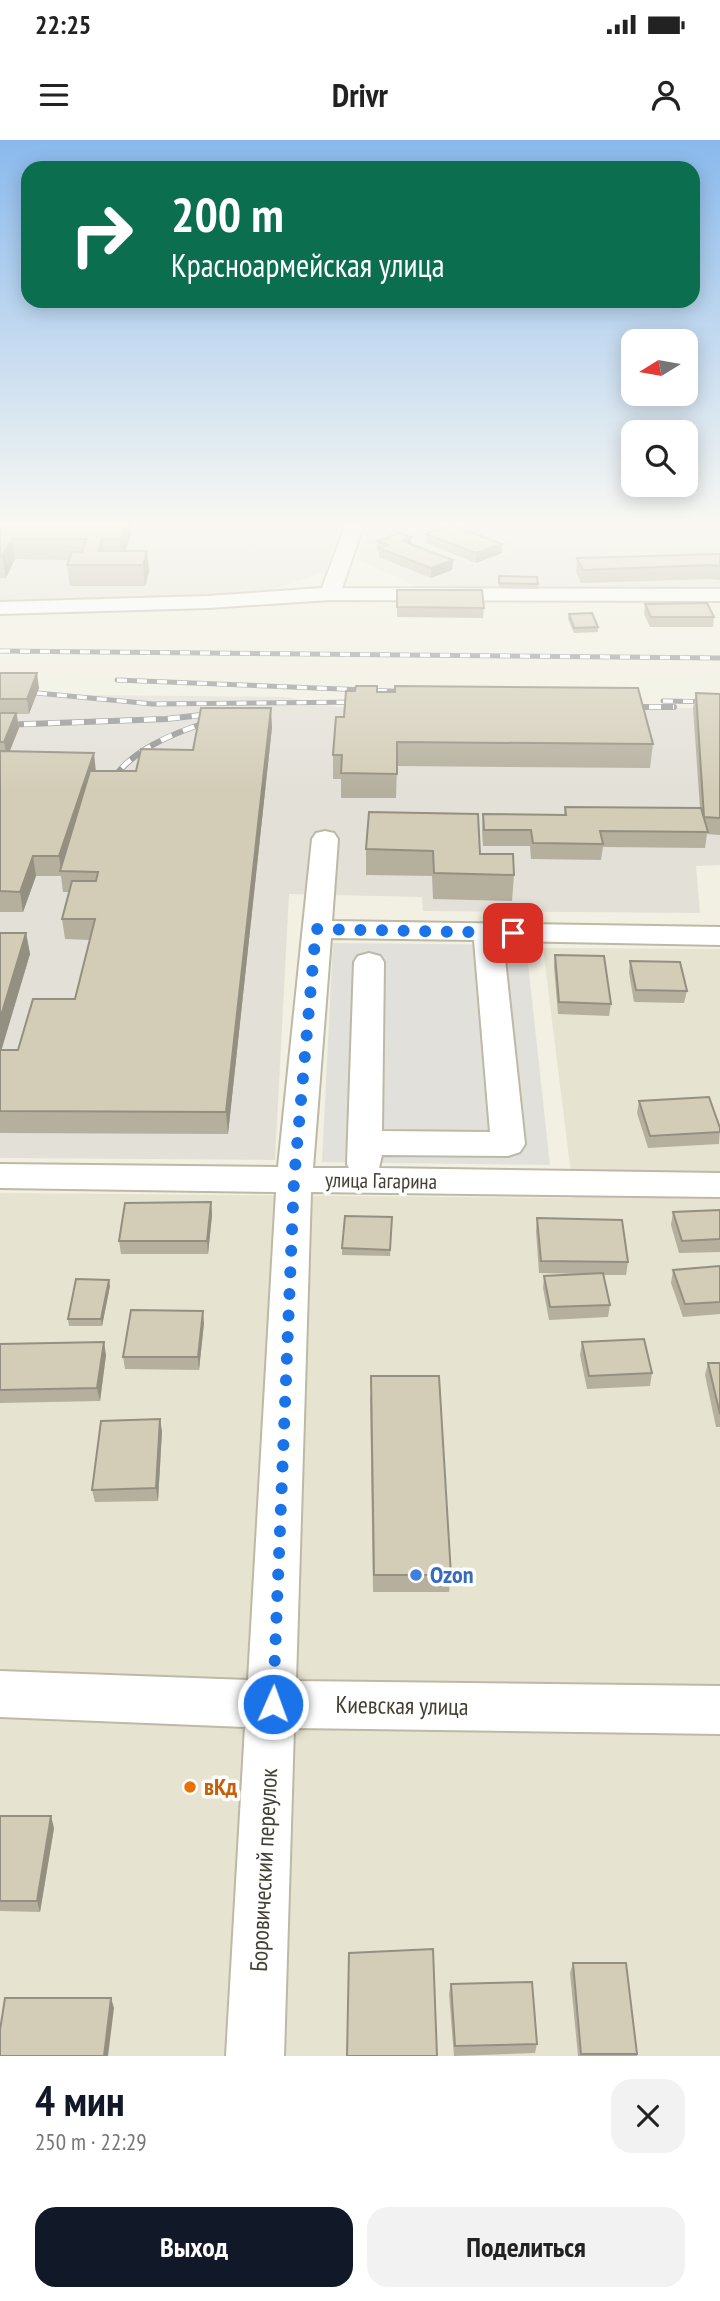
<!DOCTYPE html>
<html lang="ru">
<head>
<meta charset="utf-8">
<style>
	:root { --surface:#fff; --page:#f2f2f2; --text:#222; --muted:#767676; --accent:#111827 }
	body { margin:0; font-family:"PT Sans Narrow",sans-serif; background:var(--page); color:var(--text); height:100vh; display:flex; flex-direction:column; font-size:26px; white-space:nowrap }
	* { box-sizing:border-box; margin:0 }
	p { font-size:23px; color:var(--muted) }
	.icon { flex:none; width:38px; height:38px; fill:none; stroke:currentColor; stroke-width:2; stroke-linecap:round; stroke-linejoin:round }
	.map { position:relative; height:1916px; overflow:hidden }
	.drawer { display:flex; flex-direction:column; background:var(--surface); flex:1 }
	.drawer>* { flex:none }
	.top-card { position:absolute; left:21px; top:21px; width:679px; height:147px; border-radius:21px; box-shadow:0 4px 18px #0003; background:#0b6e4f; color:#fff; overflow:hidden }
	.needle { width:46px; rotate:259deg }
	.tools { position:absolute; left:621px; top:189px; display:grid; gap:14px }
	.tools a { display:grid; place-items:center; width:77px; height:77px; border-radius:14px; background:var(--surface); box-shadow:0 4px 18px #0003; font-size:35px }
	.pin { position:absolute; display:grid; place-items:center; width:60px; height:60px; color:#fff; margin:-30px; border-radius:14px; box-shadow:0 4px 10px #0006 }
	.me { position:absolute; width:77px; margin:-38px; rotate:2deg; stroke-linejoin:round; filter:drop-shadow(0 0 5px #0008) }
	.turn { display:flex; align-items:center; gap:24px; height:147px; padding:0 35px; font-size:32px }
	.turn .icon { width:91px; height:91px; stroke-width:2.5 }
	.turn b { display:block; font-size:49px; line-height:60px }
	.round { display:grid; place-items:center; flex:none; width:74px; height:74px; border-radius:21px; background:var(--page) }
	.headline { display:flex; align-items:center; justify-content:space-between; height:119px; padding:0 35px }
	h1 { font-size:42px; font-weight:700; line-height:52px; color:var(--accent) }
	.cta { display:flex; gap:14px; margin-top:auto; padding:14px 35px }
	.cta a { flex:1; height:80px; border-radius:21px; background:var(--accent); color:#fff; font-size:28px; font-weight:700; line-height:80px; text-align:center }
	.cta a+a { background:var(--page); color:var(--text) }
	.status { display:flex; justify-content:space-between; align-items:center; height:49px; padding:0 35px; background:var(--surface); direction:ltr }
	.status svg { height:19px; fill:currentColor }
	header { display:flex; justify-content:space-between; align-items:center; height:91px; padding:0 35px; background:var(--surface); font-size:32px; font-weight:700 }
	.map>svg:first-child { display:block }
</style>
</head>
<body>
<div class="status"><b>22:25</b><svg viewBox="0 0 49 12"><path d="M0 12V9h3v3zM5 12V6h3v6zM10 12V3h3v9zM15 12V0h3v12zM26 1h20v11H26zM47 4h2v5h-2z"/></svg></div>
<header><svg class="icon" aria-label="menu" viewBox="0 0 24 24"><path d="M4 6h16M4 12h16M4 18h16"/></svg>Drivr<svg class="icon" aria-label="person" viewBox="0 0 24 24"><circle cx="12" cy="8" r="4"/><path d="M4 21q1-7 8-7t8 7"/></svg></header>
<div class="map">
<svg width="720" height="1916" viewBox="0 0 720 1916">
	<rect width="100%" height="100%" fill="#f2f0e2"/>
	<!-- residential -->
	<polygon fill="#e6e3d0" points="543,808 720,809 720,1916 0,1916 0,1053 574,1058"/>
	<!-- industrial -->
	<g fill="#e3e0d8">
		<polygon points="0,381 341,381 325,432 258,454 0,460"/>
		<polygon points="369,381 720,381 720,448 425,450 357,419"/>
		<polygon points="0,554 286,557 337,567 720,568 720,725 696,726 700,773 423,771 422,757 289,754 275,1020 0,1018"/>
	</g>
	<!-- parking -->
	<polygon fill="#e2e0db" points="333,803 526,805 550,1025 322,1022"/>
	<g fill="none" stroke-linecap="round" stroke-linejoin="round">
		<!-- minor casing -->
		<g stroke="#bdb9a5" stroke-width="4">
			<g id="minor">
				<polygon points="347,381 365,381 342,448 720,449 720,461 330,460 208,468 0,474 0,462 208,456 322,448"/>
				<path d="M325,691l9,2 4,6 -6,82 388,6v18l-217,-4 22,203 -5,8 -12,4 -126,-1 -3,13 341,5v24l-409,-5 -15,489 424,5v48l-426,-6 -10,328h-58l19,-329 -245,-10v-46l248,9 28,-488 -276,-4v-24l278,3 34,-328 4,-6zM331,798l143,2 16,192 -108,-1 2,-169 -4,-6 -11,-3 -11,3 -4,6 -7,202 2,4h-36z"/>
			</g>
		</g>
		<!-- minor -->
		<use href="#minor" fill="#fff" fill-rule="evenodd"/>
		<!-- rail-far1 casing -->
		<g stroke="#939393" stroke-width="5">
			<g id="rail-far1">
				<polyline points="0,511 720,518"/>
				<polyline points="117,540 415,552"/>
				<polyline points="37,553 153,564 366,562"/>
				<polyline points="663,561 720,562"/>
			</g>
		</g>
		<!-- rail casing -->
		<g stroke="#939393" stroke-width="6">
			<g id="rail">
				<polyline points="625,567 674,567"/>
				<polyline points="0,585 166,579 220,573"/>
				<path d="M109,648c14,-36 67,-56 102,-67"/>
			</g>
		</g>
		<!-- rail-far1 -->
		<use href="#rail-far1" stroke="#fff" stroke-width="3.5" stroke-dasharray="10" stroke-linecap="butt"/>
		<!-- rail -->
		<use href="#rail" stroke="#fff" stroke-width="4.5" stroke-dasharray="12" stroke-linecap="butt"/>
	</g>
	<!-- wall -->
	<g fill="#b5b09e">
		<polygon points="0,381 130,381 132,392 125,411 147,411 149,432 145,446 70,446 67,425 69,420 15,419 6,438 0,438"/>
		<polygon points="206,381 274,381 273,385 206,385"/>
		<polygon points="426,394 502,404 502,413 476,423 426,403"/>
		<polygon points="411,397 411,404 453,420 452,430 431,438 379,417 379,411 377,410 377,401"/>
		<polygon points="720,414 720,440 708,439 581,443 576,432 577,418"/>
		<polygon points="499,436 538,444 538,449 499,448"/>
		<polygon points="397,450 484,468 483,478 397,477"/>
		<polygon points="645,464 714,477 713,487 650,487 644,474"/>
		<polygon points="569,474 598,487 598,492 574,493 568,479"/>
		<polygon points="0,533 39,548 29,574 17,574 19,588 9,612 96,631 136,631 193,610 272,587 228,994 0,993 0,793 26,793 30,814 1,910 18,910 75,859 90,800 65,799 62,779 69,752 63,752 61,736 36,736 23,772 0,772"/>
		<polygon points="377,552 653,604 650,628 397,626 396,658 341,658 341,639 333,639 333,615 344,577"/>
		<polygon points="696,553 720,554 720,695 707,694 705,708 603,707 601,720 531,719 530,706 483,706 482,691 483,674 564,675 565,667 700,668 693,568"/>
		<polygon points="369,672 480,714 514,735 512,761 433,759 432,736 366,735 366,709"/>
		<polygon points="555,815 611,864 609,876 558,874 554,827"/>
		<polygon points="630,821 687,851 684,863 634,862 629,833"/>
		<polygon points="639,961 720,988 719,1004 648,1008 637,973"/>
		<polygon points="211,1062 212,1075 208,1114 121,1114 119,1101"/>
		<polygon points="720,1070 720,1112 679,1113 671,1085 673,1072"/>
		<polygon points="392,1077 390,1116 342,1115 342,1108"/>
		<polygon points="537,1078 628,1122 626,1135 603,1135 610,1165 608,1177 549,1180 543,1148 544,1136 582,1134 539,1133 536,1091"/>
		<polygon points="720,1126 720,1174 683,1177 671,1143 673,1130"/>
		<polygon points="110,1146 102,1186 69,1186 68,1179"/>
		<polygon points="204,1183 199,1230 125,1229 123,1217"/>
		<polygon points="582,1202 652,1233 650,1246 587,1249 580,1215"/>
		<polygon points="0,1204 106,1215 100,1261 0,1263"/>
		<polygon points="708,1223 720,1223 720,1287 716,1287 705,1235"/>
		<polygon points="370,1254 451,1435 449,1452 373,1452"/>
		<polygon points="162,1291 158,1361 95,1362 92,1350"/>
		<polygon points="0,1676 54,1688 40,1772 0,1771"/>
		<polygon points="573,1823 637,1914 637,1916 578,1916 570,1833"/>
		<polygon points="451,1844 537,1904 535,1913 454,1916 449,1854"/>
	</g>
	<!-- shaded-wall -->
	<g fill="#949081">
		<polygon points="126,381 130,381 132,392 122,420 120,399"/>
		<polygon points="411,397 411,407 402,401"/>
		<polygon points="12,399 15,419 6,438 2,416"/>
		<polygon points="102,399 105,420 98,411"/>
		<polygon points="502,404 502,413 476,423 476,413"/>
		<polygon points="147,411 149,432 145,446 143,425"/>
		<polygon points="453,420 452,430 431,438 431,428"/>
		<polygon points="37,533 39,548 29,574 27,559"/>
		<polygon points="271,568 272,587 228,994 226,972"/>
		<polygon points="16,573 19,588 7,618 4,602"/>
		<polygon points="94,613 96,632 61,731 59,716"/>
		<polygon points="33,716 36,736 23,772 20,752"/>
		<polygon points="26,793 30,814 0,915 0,879"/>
		<polygon points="211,1062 212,1075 208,1114 207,1101"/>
		<polygon points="109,1140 110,1146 102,1186 101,1179"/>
		<polygon points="203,1171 204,1183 199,1230 198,1217"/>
		<polygon points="104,1202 106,1215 100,1261 97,1248"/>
		<polygon points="160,1279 162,1291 158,1361 156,1348"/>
		<polygon points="51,1676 54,1688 40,1772 37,1761"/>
		<polygon points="111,1858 114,1868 108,1916 104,1916"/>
	</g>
	<!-- building -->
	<g fill="#d3cdb8" stroke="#949081" stroke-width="2">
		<polygon points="0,381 126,381 120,399 102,399 98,411 147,411 143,425 67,425 72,412 82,412 87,399 12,399 2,416 0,416"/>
		<polygon points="452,385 502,404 476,413 426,394"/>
		<polygon points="399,393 411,397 402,401 453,420 431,428 379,408 388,405 377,401"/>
		<polygon points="720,414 720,426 710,425 583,430 577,418"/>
		<polygon points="499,436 537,437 538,444 499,443"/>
		<polygon points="397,450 482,450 484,468 397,467"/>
		<polygon points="707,463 714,477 651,477 645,464"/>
		<polygon points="592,473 598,487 574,488 569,474"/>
		<polygon points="0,533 37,533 27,559 0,559"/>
		<polygon points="356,546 377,546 377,552 395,552 395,546 638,548 653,604 397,602 397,634 341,633 342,615 333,615 336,577 344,577 346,551 355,551"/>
		<polygon points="696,553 720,554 720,678 704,677"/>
		<polygon points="201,568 271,568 226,972 0,971 0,910 18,910 33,859 75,859 95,779 62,779 72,741 96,741 98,732 60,731 90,631 136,631 141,609 193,610"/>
		<polygon points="0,573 16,573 4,602 0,602"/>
		<polygon points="0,611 94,613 59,716 33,716 20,752 0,751"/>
		<polygon points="565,667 701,668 708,692 600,691 603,704 533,703 531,690 484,690 483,674 566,675"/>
		<polygon points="369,672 478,674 480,714 513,714 514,735 434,733 433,711 366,709"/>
		<polygon points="0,793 26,793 0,879"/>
		<polygon points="555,815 604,816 611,864 559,862"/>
		<polygon points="630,821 680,822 687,851 636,850"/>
		<polygon points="709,957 720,988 720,992 650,996 639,961"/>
		<polygon points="211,1062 207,1101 119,1101 125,1063"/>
		<polygon points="720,1070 720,1099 682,1101 673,1072"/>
		<polygon points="345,1076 392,1077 390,1110 342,1108"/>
		<polygon points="537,1078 622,1080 628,1122 541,1121"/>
		<polygon points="720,1126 720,1162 685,1164 673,1130"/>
		<polygon points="603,1133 610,1165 550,1167 544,1136"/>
		<polygon points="76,1139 109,1140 101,1179 68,1179"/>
		<polygon points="131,1170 203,1171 198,1217 123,1217"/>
		<polygon points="644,1199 652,1233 589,1236 582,1202"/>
		<polygon points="104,1202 97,1248 0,1250 0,1204"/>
		<polygon points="708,1223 720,1223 720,1274"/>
		<polygon points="371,1236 439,1236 451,1435 374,1435"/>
		<polygon points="160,1279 156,1348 92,1350 101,1281"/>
		<polygon points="0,1676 51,1676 37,1761 0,1761"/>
		<polygon points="433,1809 437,1916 347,1916 349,1813"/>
		<polygon points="573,1823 626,1823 637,1914 581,1914"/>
		<polygon points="532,1842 537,1904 455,1906 451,1844"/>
		<polygon points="5,1858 111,1858 104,1916 0,1916 0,1890"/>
	</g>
	<!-- sky -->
	<linearGradient id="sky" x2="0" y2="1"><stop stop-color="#89b9ec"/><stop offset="0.59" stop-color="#f9f8f2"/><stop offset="1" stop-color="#f9f8f2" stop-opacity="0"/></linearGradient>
	<rect width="720" height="650" fill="url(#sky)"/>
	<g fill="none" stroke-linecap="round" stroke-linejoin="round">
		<!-- route -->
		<polyline stroke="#1a73e8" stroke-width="12" stroke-dasharray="0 21.6" points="273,1564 294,1040 316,789 513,793"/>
	</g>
	<!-- markers -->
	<circle fill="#3f7fe0" stroke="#fff" stroke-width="2.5" cx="416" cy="1435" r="7"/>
	<circle fill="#e8710a" stroke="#fff" stroke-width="2.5" cx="190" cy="1647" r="7"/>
	<g text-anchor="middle" stroke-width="7" stroke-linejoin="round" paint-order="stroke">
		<!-- street labels -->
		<g font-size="21" fill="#434033" stroke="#fff">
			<text transform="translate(381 1041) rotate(1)" y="7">улица Гагарина</text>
		</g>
		<!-- near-shop labels -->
		<g font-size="24" font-weight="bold" fill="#366cbe" stroke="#fff" text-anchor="start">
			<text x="430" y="1443">Ozon</text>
		</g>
		<!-- near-street labels -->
		<g font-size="24" fill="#434033" stroke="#fff">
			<text transform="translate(402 1566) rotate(1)" y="8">Киевская улица</text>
			<text transform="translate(264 1730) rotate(-87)" y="8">Боровический переулок</text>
		</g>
		<!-- near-food labels -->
		<g font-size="24" font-weight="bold" fill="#c56008" stroke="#fff" text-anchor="start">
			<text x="204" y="1655">вКд</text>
		</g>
	</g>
</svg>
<div class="tools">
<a><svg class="needle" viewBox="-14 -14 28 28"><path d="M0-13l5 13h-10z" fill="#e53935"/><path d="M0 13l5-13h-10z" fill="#767676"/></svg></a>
<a><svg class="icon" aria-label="search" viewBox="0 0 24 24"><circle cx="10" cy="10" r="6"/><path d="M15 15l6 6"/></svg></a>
</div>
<div class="pin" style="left:513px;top:793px;background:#d93025"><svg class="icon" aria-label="arrive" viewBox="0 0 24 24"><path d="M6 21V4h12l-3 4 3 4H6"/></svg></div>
<svg class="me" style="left:273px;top:1564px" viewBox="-20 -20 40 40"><circle r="17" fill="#1a73e8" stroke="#fff" stroke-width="3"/><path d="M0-11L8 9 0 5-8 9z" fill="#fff"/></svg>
<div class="top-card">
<div class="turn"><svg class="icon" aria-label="right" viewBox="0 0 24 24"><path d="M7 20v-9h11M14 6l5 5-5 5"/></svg><div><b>200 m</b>Красноармейская улица</div></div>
</div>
</div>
<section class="drawer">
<div class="headline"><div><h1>4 мин</h1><p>250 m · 22:29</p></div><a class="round"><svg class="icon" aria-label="close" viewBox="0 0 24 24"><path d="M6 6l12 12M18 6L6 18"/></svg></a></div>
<div class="cta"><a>Выход</a><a>Поделиться</a></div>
</section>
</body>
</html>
